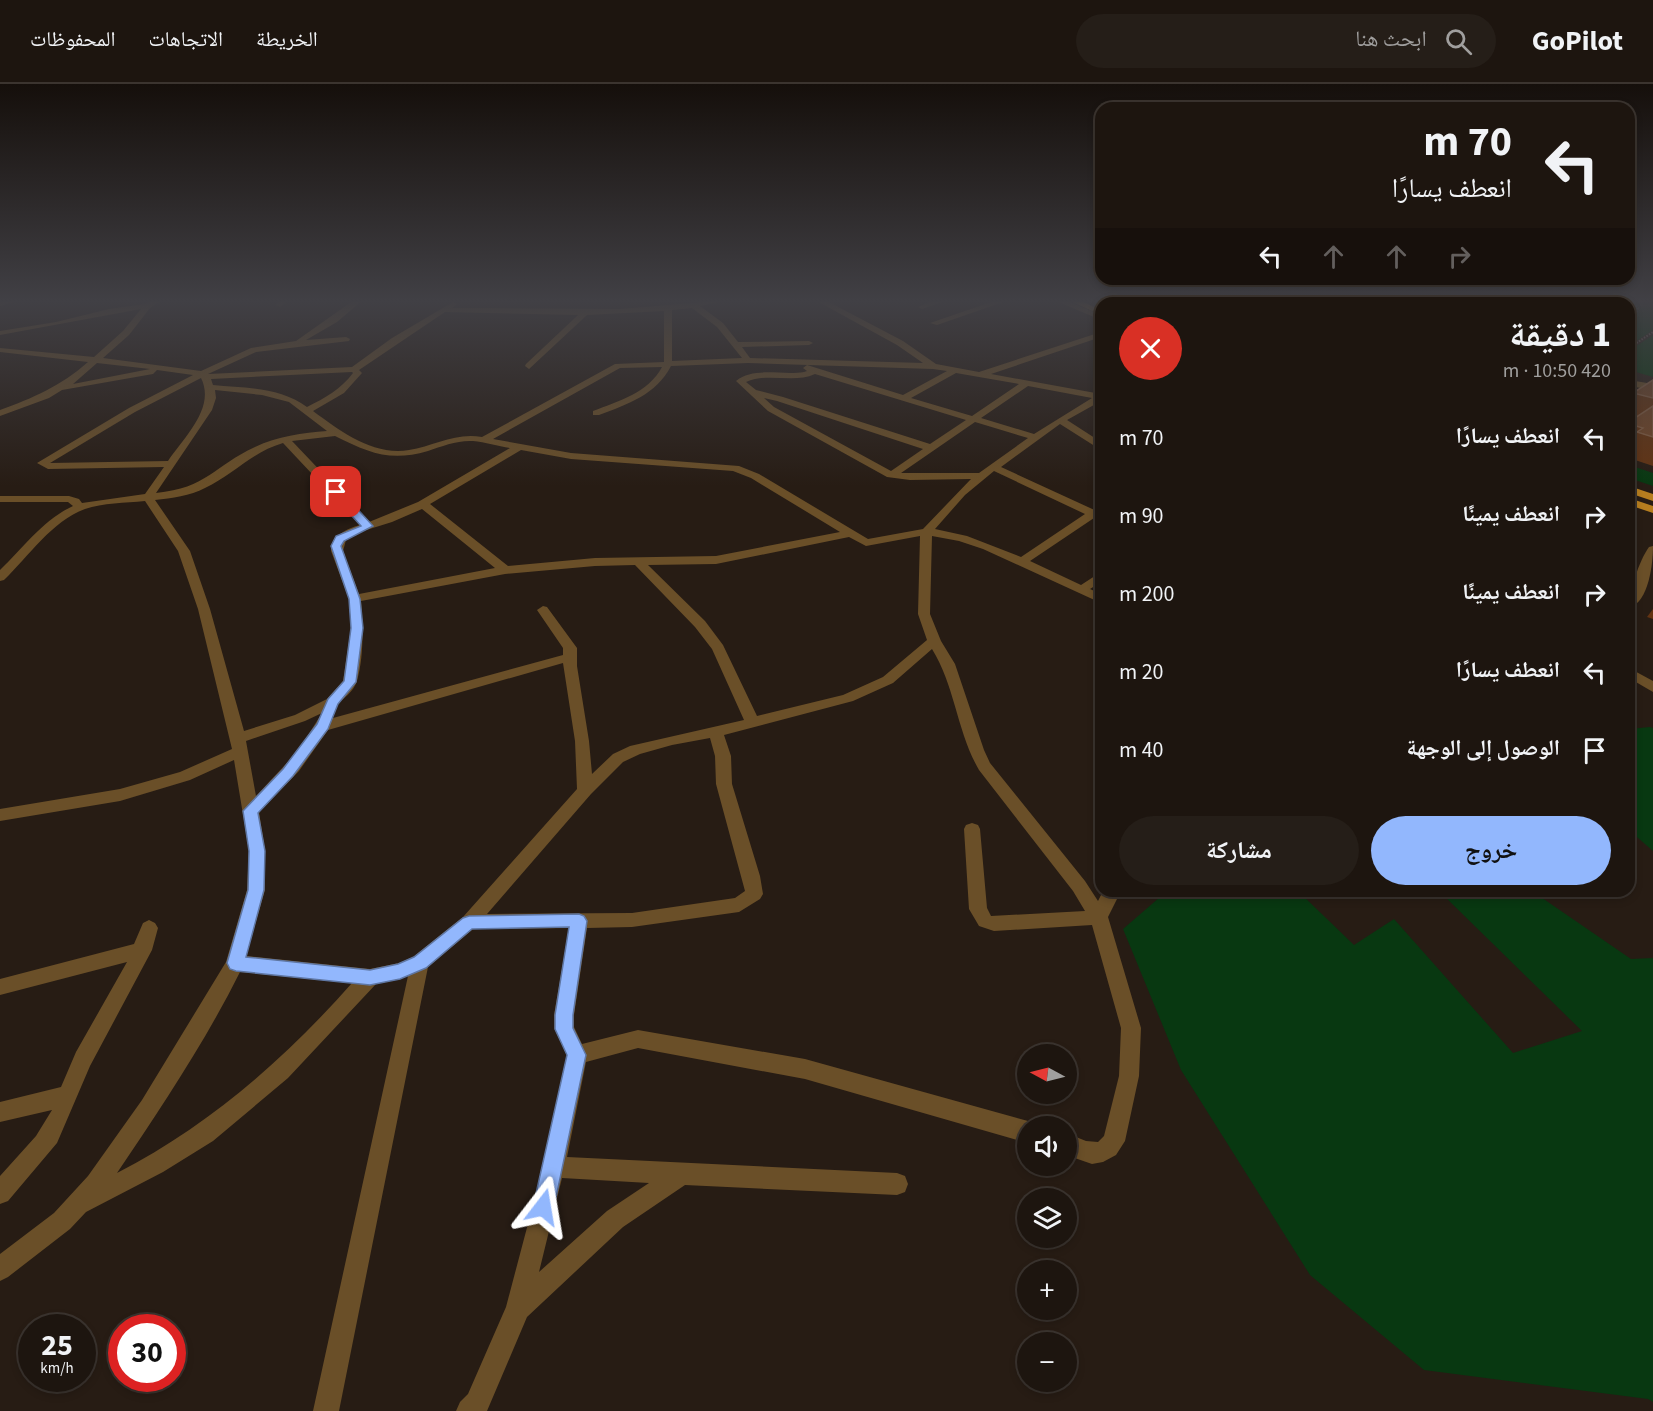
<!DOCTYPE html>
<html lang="ar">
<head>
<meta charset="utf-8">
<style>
	:root { --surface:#1d150f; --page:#251e18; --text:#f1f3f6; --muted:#a09f9e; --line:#3b342f; --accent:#92b7fd }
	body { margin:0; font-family:"Source Sans 3","Noto Naskh Arabic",sans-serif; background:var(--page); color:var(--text); direction:rtl; height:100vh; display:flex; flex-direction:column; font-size:22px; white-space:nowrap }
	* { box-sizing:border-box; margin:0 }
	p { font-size:20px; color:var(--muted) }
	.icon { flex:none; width:33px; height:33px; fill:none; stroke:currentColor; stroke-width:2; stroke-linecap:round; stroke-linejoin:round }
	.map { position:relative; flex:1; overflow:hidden; direction:ltr }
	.side { position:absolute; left:1095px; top:213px; width:540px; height:600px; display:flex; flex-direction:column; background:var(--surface); border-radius:18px; box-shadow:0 3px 9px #0003,0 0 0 2px var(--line); direction:rtl }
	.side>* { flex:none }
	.banner { position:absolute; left:1095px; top:18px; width:540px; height:183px; border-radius:18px; box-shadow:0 3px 9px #0003,0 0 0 2px var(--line); direction:rtl; background:#1d150f; color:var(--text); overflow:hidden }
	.needle { width:39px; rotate:277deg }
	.tools { position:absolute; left:1017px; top:960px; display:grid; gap:12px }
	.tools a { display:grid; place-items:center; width:60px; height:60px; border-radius:50%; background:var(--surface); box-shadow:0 3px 9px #0003,0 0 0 2px var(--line); font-size:30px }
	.speed { position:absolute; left:18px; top:1230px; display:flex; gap:12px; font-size:30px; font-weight:700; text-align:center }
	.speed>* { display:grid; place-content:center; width:78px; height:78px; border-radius:50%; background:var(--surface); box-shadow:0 3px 9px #0003,0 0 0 2px var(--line); line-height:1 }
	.speed small { font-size:15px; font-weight:400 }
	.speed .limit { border:9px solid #d22; background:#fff; color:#111 }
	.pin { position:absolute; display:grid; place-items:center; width:51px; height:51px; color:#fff; margin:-26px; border-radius:12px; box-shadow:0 3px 9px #0006 }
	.me { position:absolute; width:66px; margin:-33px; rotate:14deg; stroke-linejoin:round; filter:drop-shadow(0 0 4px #0008) }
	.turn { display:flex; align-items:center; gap:21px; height:126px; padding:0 24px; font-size:27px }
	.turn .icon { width:78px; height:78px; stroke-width:2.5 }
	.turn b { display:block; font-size:42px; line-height:51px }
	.lanes { display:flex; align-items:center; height:57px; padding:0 24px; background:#0003; justify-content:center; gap:30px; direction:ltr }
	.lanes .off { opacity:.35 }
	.round { display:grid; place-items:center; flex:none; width:63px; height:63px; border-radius:32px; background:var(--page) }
	.summary { display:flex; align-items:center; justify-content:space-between; height:102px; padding:0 24px }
	h1 { font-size:36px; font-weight:700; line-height:45px }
	.cta { display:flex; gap:12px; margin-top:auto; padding:12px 24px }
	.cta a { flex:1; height:69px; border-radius:36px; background:var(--accent); color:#111; font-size:24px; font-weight:700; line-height:69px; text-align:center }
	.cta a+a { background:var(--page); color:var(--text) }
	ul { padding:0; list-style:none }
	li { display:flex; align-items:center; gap:18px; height:78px; padding:0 24px }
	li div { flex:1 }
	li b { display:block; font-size:22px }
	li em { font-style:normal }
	header { display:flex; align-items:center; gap:36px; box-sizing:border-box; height:84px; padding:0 30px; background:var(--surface); border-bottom:2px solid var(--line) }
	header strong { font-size:28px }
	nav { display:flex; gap:33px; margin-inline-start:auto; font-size:21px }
	.search { width:420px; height:54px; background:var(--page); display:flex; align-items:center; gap:15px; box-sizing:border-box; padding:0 21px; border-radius:33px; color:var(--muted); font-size:22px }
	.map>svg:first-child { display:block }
</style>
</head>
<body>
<header>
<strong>GoPilot</strong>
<div class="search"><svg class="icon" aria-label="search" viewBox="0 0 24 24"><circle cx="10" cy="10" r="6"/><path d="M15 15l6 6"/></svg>ابحث هنا</div>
<nav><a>الخريطة</a><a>الاتجاهات</a><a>المحفوظات</a></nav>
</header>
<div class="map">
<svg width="1653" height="1327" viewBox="0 0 1653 1327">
	<rect width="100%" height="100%" fill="#271c14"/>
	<!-- green -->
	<g fill="#083811">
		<polygon points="1466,216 1653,216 1653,246 1629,262 1629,219 1458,219"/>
		<polygon points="1653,251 1653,293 1629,286 1629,267"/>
		<polygon points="1629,381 1653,389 1653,402 1629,394"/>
		<polygon points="1650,643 1653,644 1653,767 1629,746 1629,645"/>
		<polygon points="1167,807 1298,807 1354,861 1394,835 1513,969 1582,947 1439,807 1532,807 1631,875 1653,874 1653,1318 1648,1315 1424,1286 1310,1191 1181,986 1123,845"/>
	</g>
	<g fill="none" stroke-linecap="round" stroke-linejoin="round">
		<!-- path -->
		<g stroke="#6f655d" stroke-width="2" stroke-dasharray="1.5 1.5" stroke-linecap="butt">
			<polyline points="1532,216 1537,219"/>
			<polyline points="1556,216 1562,219"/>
			<polyline points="1608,216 1611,219"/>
			<polyline points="1629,216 1638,224 1636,229 1629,232"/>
			<polyline points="1629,244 1636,249 1629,253"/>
			<polyline points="1629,264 1653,248"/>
		</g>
		<!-- minor -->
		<g fill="#6a4f28" fill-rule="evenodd">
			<polygon points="6,216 21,216 0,222 0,218"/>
			<path d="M152,216h10l-12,8 -21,27 -26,23 98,13 50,-23 45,-7 58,-41h9l-26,22 -31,18 40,-3 4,2 -1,2 -93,11 -48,22 144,-7 40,-29 61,-36 4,2 -5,4 168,1 108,-9 -28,6 23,17 15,19 71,-1 4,2 -4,2 -67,2 8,11 173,5 -26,-18 -82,-45h10l78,41 33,23 43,8 122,-40v5l-110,37 110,20v7l-34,19 34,22v8l-41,-26 -59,43 100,46v7l-7,-2 -64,43 51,24 20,-13v10l-11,7 11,5v9l-118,-54 -24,-8 -27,-5 -2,78 11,27 14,23 29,86 6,13 95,118 13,20 5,-10h18l-13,26 33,111 -2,48 -14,65 -9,14 -13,7 -11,2 -26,-9v-22l20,8 12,1 6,-6 15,-60 2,-48 -29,-103 -98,6 -15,-5 -10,-17 -5,-80 2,-4 6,-2 6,2 2,4 7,79 4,8 94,-5 -12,-20 -94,-121c-22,-38 -24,-84 -47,-121l-39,34 -40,18 -129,34 7,21 1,28 28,92 3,18 -3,5 -21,13 -107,15 -45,1 -13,87v12l8,17 56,-14 167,29 223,62 8,5h-8v17l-223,-64 -167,-31 -52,14 -19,95 330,16 8,3 3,8 -3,8 -8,3 -212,-10 -62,42 -96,90 -40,94h-31l4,-9 8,-8 38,-87 37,-140 24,-112 -13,-27v-13l15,-87 -96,1 -45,38 -89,444h-26l95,-435 -32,8 -88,94 -75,63 -50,31 -77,40 -16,17 -62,48 -8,4v-27l54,-41 34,-37 54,-76 84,-138 21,-72 2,-39 -15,-91 -44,20 -70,21 -120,20v-12l120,-20 60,-17 52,-23 -34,-140 -20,-58 -33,-50c-20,2 -42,2 -60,8 -33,12 -56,47 -81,71l-4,1v-11c23,-22 43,-50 73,-64l-5,-4h-68v-6h69l10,3 3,4 63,-9 19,-27 -116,2 -11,-6 92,-55 64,-33 -36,-5 -4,4 -91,16 -13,8 -49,18v-6c33,-12 61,-24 88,-48l-88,-10v-4l94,9 29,-26 18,-22 -141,26v-4l56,-9 53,-13 36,-5zM692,224l25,19 25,31 -70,3v-51zM664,227v51l-49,2 -133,73c-26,-5 -48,9 -73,13 -36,6 -69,-19 -96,-39l31,-18 18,-20 -3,-3 86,-58 133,3 -52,49 -1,2 4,3 58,-54zM97,279l53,6 -77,15zM748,279l185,6 14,2 -44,24 -96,-30 -4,3 4,3 -3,1c-22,4 -50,-6 -68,9l32,30 119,66 23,3 61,-1 -48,50 -55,10 -109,-65 -20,-8 -168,-13 -78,-14 127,-71 42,-1c-14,26 -43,34 -69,44v4h6c29,-11 57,-20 72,-49zM352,288l1,1c-12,16 -28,25 -46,34 -27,-20 -62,-19 -94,-22l-2,-6zM956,289l63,11 -47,32 -61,-18zM815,290l151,46 -36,24 -147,-47 -27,-7 -10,-8c22,-10 47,2 69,-8zM201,294c15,30 -17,59 -33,83l-118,2 85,-51zM1028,302l64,12 -58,36 -53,-16zM215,306l47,5 27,7 38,29c-24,2 -50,5 -72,16 -41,19 -48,41 -99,46l56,-83 4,-12zM764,314l13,3 146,48 -32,22 -117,-64zM975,338l53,16 -49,35h-78zM335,352c34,17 55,26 93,15 14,-5 30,-11 45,-10 12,1 25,5 37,7l-92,54 -49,20 -77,-81zM283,359l77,82c-14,4 -27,10 -29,26l18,48 2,29 -8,53 -16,18 -32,16 -51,16 -34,-122 -20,-58 -35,-51c17,-2 35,-4 50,-12 28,-13 47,-36 78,-45zM521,366l50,9 162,12 18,7 89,54 -124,24 -121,2 -87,8 -78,-62zM994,387l91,43 -64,43 -54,-21 -32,-7 30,-34zM422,425l73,59 -136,26 -16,-43 3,-11 14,-8 32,-10zM920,452l-2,78 9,26 -44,37 -40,18 -86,21 -34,-71 -18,-24 -57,-56 68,-1 133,-27 17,9zM635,481l60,62 17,22 32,71 -114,26 -17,8 -21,20 -3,-33 -12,-75v-18l-30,-41 -4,-1 -6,4 26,38v7l-230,63 -1,-5 -8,-1c11,-6 29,-18 33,-31 7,-25 6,-54 4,-80l144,-27 90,-8zM563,579l12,78 2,48 -114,128 -50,40 -14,6 -29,6 -124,-13 19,-66v-39l-6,-39 40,-41 29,-41zM322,629l-24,38 -42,45 -10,-55 59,-20zM710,654l5,18 1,28 29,107 -10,7 -103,15 -145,1 104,-120 32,-32 17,-8 32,-9zM240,888l112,11c-68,77 -144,143 -235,190 44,-65 88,-131 123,-201zM562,1094l87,5 -42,28 -68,61z"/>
			<polygon points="280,216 288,216 280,223 276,221"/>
			<polygon points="935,216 948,216 922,225 918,223"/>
			<polygon points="997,216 1009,216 937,241 930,239"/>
			<polygon points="1054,216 1065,216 1101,231 1101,236"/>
			<polygon points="1125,216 1137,216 1131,219 1120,219"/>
			<polygon points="1321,216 1328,219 1306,217 1307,216"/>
			<polygon points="1400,216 1413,216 1407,219 1395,219"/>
			<polygon points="1434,216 1447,216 1441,219 1429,219"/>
			<polygon points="1629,296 1653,300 1653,306 1629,302"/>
			<path d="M1653,462c0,17 -4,56 -24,62 0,-17 10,-47 20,-61z"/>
			<polygon points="1629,584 1653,597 1653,608 1629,594"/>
			<polygon points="149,836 155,839 158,844 152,866 90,982 57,1059 8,1117 0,1120 0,1092 36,1052 52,1026 0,1038 0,1018 61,1003 76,968 127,878 0,911 0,895 134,860 143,839"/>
		</g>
		<!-- major -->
		<g fill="#b77e1f" fill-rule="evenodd">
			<polygon points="1068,216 1079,216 1101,226 1101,231"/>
			<polygon points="1629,402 1653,410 1653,417 1629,409"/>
			<polygon points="1629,414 1653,422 1653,429 1629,421"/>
		</g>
	</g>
	<!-- wall -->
	<g fill="#623312">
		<polygon points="1653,296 1653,382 1629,374 1629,338 1634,335 1629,334 1629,315 1633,309"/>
		<polygon points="1653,525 1653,535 1647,533"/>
	</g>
	<!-- building -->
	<g fill="#704527" stroke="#815c42" stroke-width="1.5">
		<polygon points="1653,296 1653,314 1633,309"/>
		<polygon points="1653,322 1653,353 1637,348 1643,344 1629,340 1629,338"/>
	</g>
	<!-- sky -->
	<linearGradient id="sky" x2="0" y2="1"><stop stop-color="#150f0b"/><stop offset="0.54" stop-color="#414045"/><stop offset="1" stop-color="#414045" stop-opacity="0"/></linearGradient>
	<rect width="1653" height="402" fill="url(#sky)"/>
	<!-- route -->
	<polygon fill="#92b7fd" stroke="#5f77a4" stroke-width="1.5" points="332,405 339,405 373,442 344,457 341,462 360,515 363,544 356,598 338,620 328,645 293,692 258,729 265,767 264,806 246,873 370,886 398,880 414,873 463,834 469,832 579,830 584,832 587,837 573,931 573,944 586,971 554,1123 551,1131 543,1134 536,1131 533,1123 567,971 555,945 555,931 569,843 472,845 426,884 400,895 370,901 236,887 230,885 227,879 248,806 249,767 243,727 283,685 317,640 328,615 344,597 351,544 349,515 331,462 336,452 361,442 332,410"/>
</svg>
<div class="tools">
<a><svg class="needle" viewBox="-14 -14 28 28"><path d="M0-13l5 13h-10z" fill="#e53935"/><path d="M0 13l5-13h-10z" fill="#a09f9e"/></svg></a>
<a><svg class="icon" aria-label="sound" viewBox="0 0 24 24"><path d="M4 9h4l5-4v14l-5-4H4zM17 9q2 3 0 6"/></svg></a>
<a><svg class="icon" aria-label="layers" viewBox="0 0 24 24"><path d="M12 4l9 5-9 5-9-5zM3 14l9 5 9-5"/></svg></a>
<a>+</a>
<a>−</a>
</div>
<div class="speed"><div>25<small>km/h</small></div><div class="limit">30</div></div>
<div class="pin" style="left:336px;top:408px;background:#d93025"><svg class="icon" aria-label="arrive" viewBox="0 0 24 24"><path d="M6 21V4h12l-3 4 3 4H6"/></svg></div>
<svg class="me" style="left:543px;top:1123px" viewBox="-20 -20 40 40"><path d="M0-17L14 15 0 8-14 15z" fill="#92b7fd" stroke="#fff" stroke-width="4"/></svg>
<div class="banner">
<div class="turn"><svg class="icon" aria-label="left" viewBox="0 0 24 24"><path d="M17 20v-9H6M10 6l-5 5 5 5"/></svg><div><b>70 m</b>انعطف يسارًا</div></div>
<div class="lanes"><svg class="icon" aria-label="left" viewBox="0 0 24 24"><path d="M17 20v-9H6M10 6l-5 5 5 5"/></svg><svg class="icon off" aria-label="ahead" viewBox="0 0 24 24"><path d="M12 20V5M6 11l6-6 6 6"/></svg><svg class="icon off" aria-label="ahead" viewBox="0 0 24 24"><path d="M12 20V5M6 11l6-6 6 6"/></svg><svg class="icon off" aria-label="right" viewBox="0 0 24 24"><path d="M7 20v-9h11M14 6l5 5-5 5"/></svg></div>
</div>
<section class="side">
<div class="summary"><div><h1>1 دقيقة</h1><p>420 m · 10:50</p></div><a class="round" style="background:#d93025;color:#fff"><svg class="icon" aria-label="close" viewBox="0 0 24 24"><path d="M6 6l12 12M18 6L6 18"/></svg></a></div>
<ul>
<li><svg class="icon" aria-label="left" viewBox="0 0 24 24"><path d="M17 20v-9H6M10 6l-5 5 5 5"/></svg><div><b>انعطف يسارًا</b></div><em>70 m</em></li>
<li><svg class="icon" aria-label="right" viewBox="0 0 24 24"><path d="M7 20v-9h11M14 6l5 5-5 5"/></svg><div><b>انعطف يمينًا</b></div><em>90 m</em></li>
<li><svg class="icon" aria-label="right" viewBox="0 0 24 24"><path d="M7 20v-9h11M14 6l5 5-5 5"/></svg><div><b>انعطف يمينًا</b></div><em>200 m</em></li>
<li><svg class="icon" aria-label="left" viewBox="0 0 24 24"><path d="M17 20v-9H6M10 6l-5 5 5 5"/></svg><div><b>انعطف يسارًا</b></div><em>20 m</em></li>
<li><svg class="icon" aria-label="arrive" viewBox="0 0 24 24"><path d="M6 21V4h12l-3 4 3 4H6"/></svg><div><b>الوصول إلى الوجهة</b></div><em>40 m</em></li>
</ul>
<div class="cta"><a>خروج</a><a>مشاركة</a></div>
</section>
</div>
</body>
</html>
